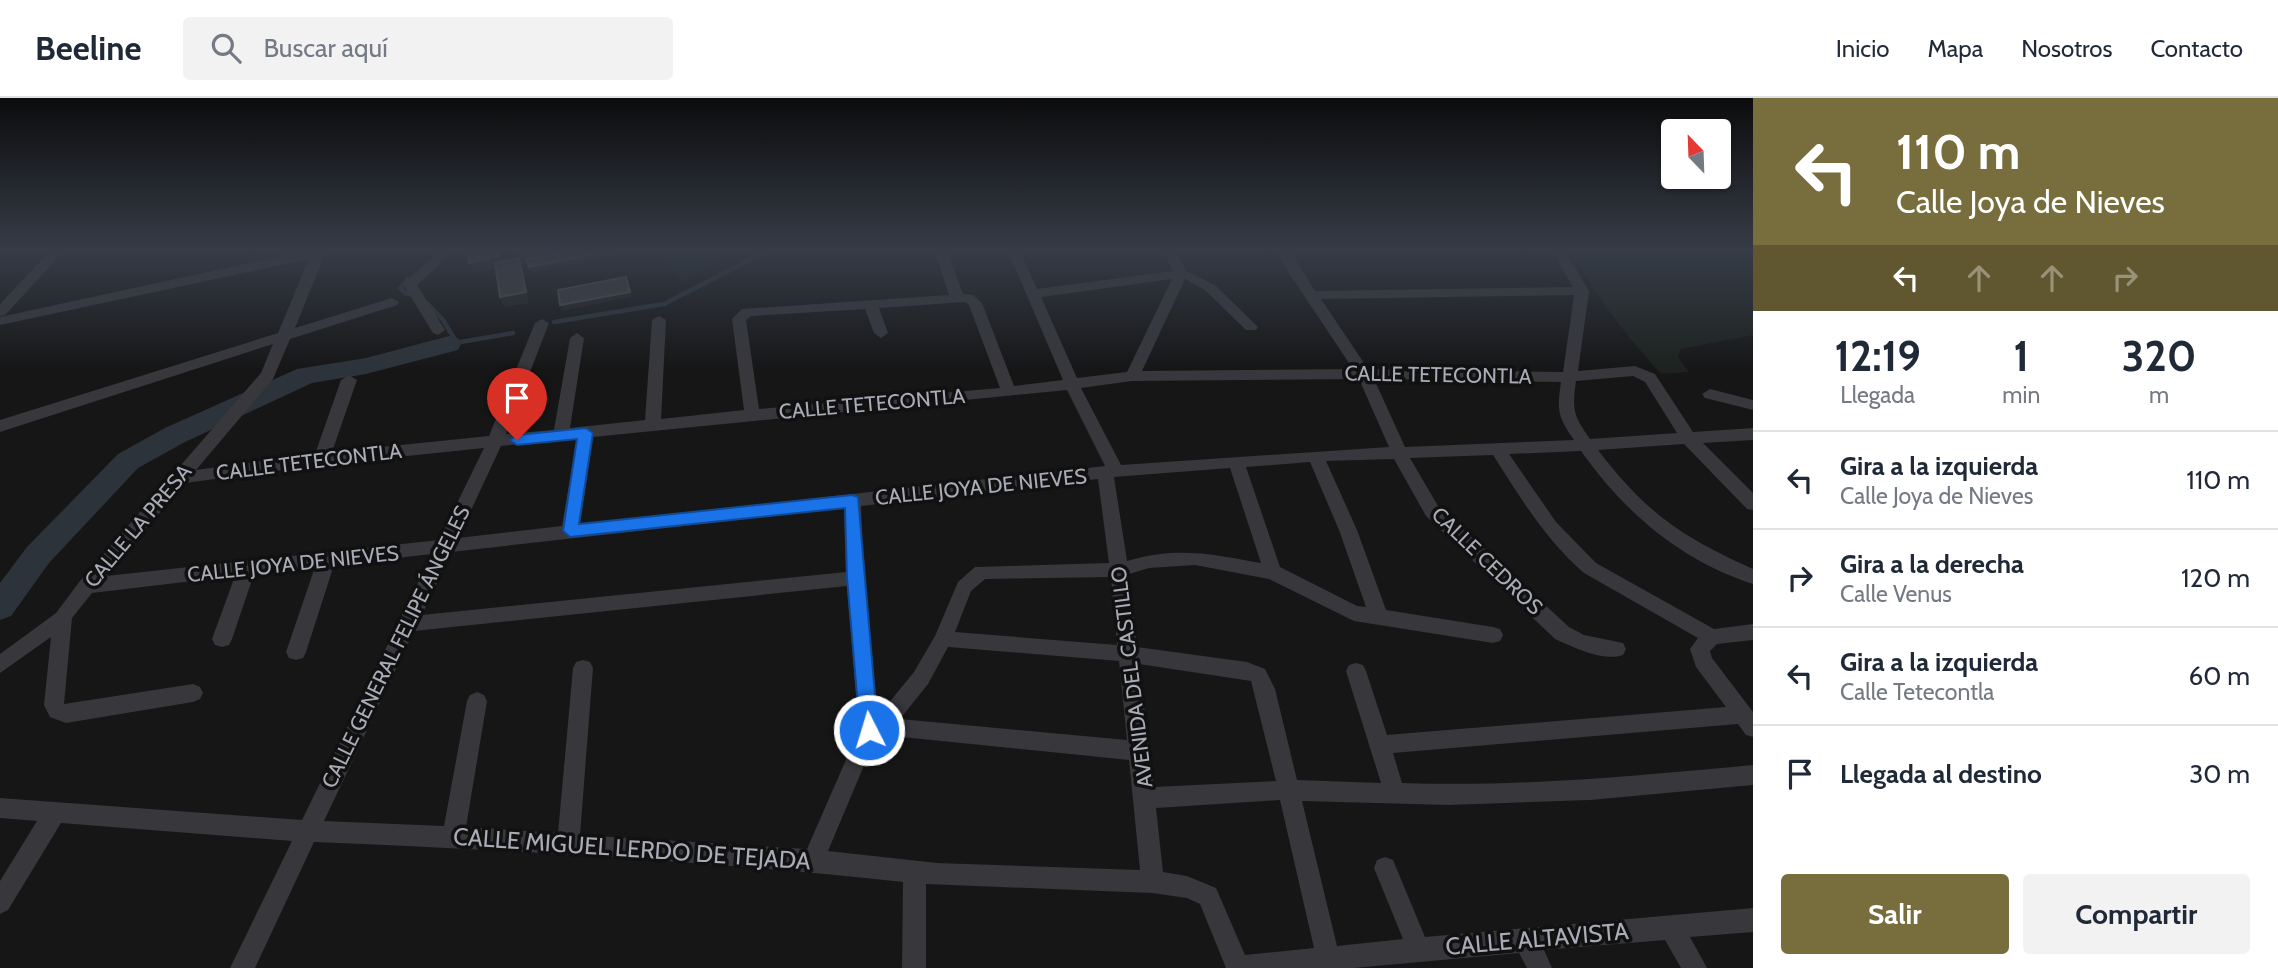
<!DOCTYPE html>
<html lang="es">
<head>
<meta charset="utf-8">
<style>
	:root { --surface:#fff; --page:#f2f2f3; --text:#1f2937; --muted:#747a83; --line:#e0e1e3; --accent:#786d3c }
	body { margin:0; font-family:Cabin,sans-serif; background:var(--page); color:var(--text); height:100vh; display:flex; flex-direction:column; font-size:26px; white-space:nowrap }
	* { box-sizing:border-box; margin:0 }
	p { font-size:23px; color:var(--muted) }
	.icon { flex:none; width:38px; height:38px; fill:none; stroke:currentColor; stroke-width:2; stroke-linecap:round; stroke-linejoin:round }
	.map { position:relative; flex:1; overflow:hidden }
	.sheet { display:flex; flex-direction:column; background:var(--surface); width:525px }
	.sheet>* { flex:none }
	.hud { background:#786d3c; color:#fff; overflow:hidden }
	.needle { width:46px; rotate:337deg }
	.fabs { position:absolute; left:1661px; top:21px; display:grid; gap:14px }
	.fabs a { display:grid; place-items:center; width:70px; height:70px; border-radius:7px; background:var(--surface); box-shadow:0 2px 5px #0004; font-size:35px }
	.pin { position:absolute; display:grid; place-items:center; width:60px; height:60px; color:#fff; margin:-72px -30px; border-radius:50% 50% 50% 0; rotate:-45deg; box-shadow:0 0 7px #0007 }
	.pin .icon { rotate:45deg }
	.me { position:absolute; width:77px; margin:-38px; rotate:355deg; stroke-linejoin:round; filter:drop-shadow(0 0 5px #0008) }
	.turn { display:flex; align-items:center; gap:24px; height:147px; padding:0 28px; font-size:32px }
	.turn .icon { width:91px; height:91px; stroke-width:2.5 }
	.turn b { display:block; font-size:49px; line-height:60px }
	.lanes { display:flex; align-items:center; height:66px; padding:0 28px; background:#0003; justify-content:center; gap:35px; direction:ltr }
	.lanes .off { opacity:.35 }
	.eta { display:flex; justify-content:space-evenly; align-items:center; height:119px; text-align:center }
	.eta b { font-size:42px; font-weight:700; line-height:49px }
	.action { display:flex; gap:14px; margin-top:auto; padding:14px 28px }
	.action a { flex:1; height:80px; border-radius:7px; background:var(--accent); color:#fff; font-size:28px; font-weight:700; line-height:80px; text-align:center }
	.action a+a { background:var(--page); color:var(--text) }
	ul { padding:0; list-style:none }
	li { display:flex; align-items:center; gap:21px; height:98px; padding:0 28px; border-top:2px solid var(--line) }
	li div { flex:1 }
	li b { display:block; font-size:26px }
	li em { font-style:normal }
	header { display:flex; align-items:center; gap:42px; box-sizing:border-box; height:98px; padding:0 35px; background:var(--surface); border-bottom:2px solid var(--line) }
	header strong { font-size:33px }
	nav { display:flex; gap:38px; margin-inline-start:auto; font-size:24px }
	.search { width:490px; height:63px; background:var(--page); display:flex; align-items:center; gap:18px; box-sizing:border-box; padding:0 24px; border-radius:7px; color:var(--muted); font-size:26px }
	main { display:flex; flex:1; min-height:0 }
	.map>svg:first-child { display:block }
</style>
</head>
<body>
<header>
<strong>Beeline</strong>
<div class="search"><svg class="icon" aria-label="search" viewBox="0 0 24 24"><circle cx="10" cy="10" r="6"/><path d="M15 15l6 6"/></svg>Buscar aquí</div>
<nav><a>Inicio</a><a>Mapa</a><a>Nosotros</a><a>Contacto</a></nav>
</header>
<main>
<div class="map">
<svg width="1753" height="870" viewBox="0 0 1753 870">
	<rect width="100%" height="100%" fill="#161617"/>
	<!-- green -->
	<g fill="#1c221e">
		<polygon points="657,151 738,151 682,185"/>
		<path d="M1572,151h181v86l-72,14 -3,8 11,15 -28,2c-35,-40 -67,-77 -89,-125z"/>
	</g>
	<g fill="none" stroke-linecap="round" stroke-linejoin="round">
		<!-- stream -->
		<g stroke="#2d333a" stroke-width="4.5">
			<polyline points="408,181 400,190 405,195 414,197"/>
			<polyline points="427,205 443,222 454,240 449,246"/>
			<polyline points="554,224 664,206 771,151"/>
			<polyline points="449,246 513,235"/>
		</g>
		<!-- river -->
		<polygon fill="#2d333a" fill-rule="evenodd" points="449,238 458,240 461,246 458,252 366,276 312,285 185,344 138,370 49,465 11,518 0,522 0,485 27,449 118,356 165,330 297,271 366,260"/>
		<!-- minor -->
		<g fill="#37373c" fill-rule="evenodd">
			<polygon points="0,151 14,151 12,154 0,155"/>
			<polygon points="52,151 66,151 5,217 0,218 0,206"/>
			<path d="M314,151h29l-19,7 -29,72 97,-30 7,4 -2,3 -107,34 -17,40 -77,91 119,-16 26,-74 8,-5 8,5 -25,72 157,-16 46,-113 7,-4 7,4 -43,111 48,-4 16,-92 7,-5 7,5 -14,90 75,-8 7,-100 7,-4 7,4 -5,99 83,-9 -12,-91 10,-10 207,-14 -15,-46h12l17,45 10,1 9,8 32,83 49,-6 -56,-131h12l18,40 136,-18 -11,-22h13l11,22 29,14 43,42 -2,3h-10l-41,-40 -20,-11 -43,92 211,-2 -68,-102 -8,-18h12l26,42 258,-4 -22,-38h13l25,42 -11,80 57,-5 20,8 38,58 60,-4v12l-50,3 50,50v17l-6,-1 -63,-65 -86,6c48,63 84,87 155,119v15c-73,-24 -128,-71 -172,-133l-72,3 47,68 40,41 118,66 39,-5v16l-36,4 -7,7 2,7 41,54v25l-7,-2 -8,-11 -345,29 9,30c118,4 234,-7 351,-18v20l-163,15 -141,5 -147,-4 35,145 66,-7 -29,-71 3,-8 8,-3 8,3 32,77 328,-29v24l-63,5 17,31h-26l-16,-28 -121,10 8,18h-25l-8,-15 -165,15h-128l-26,-64 -13,-6 -35,-5 -226,-9v84h-24l1,-86c-195,-21 -392,-32 -589,-40l-59,126h-25l62,-127 -231,-18 -53,87 -8,4v-33l37,-60 -37,-3v-20l302,22 130,-266 -98,11 -28,87 -3,6 -7,2 -7,-2 -3,-6 29,-85 -61,7 -22,65 -3,6 -7,2 -7,-2 -3,-6 23,-63 -143,17 -20,25 -8,86 129,-20 7,3 3,6 -3,6 -7,3 -127,21 -16,-6 -6,-12 7,-68 -51,36v-19l56,-41 24,-32 181,-208 12,-29 -273,88v-12l278,-87 31,-74 -309,66v-8zM1172,181l-45,93 -50,6 -36,-81zM1574,197l-11,77 -195,-3 -47,-70zM965,204l4,3 31,83 -241,21 -13,-89 5,-4 114,-7 9,24 7,5 7,-5 -9,-25zM1633,278l12,6 32,51 -87,6c-17,-24 -18,-29 -14,-58zM1359,281l30,68 -268,18 -40,-77 51,-7zM1374,281l187,3c-4,28 -4,34 13,58l-169,7zM1067,292l38,76 -525,58 13,-87zM577,340l-15,88 -104,12 43,-92zM484,350l-45,92 -333,36 79,-93 136,-18zM1493,357c27,42 52,84 91,118l114,65 -8,11 6,18 30,40 -339,28 -21,-64 -3,-6 -7,-2 -7,2 -3,6 35,112 -84,-3 -22,-91 -10,-20 -18,-7 -110,-15 -8,-73 20,-6 46,-3 74,14 85,42 139,22 7,-2 3,-6 -3,-6 -7,-2 -107,-17 -29,-80 -31,-69 68,-2 32,57 129,123c18,8 48,23 68,16l3,-6 -3,-6 -39,-8 -15,-8 -131,-121 -28,-48zM1310,364l29,68 27,77 -9,-1 -77,-39 -34,-100zM1230,370l31,95c-48,-9 -86,-17 -134,-2l-13,-84zM1098,381l11,84 -134,4 -17,15 -23,54 -21,36 -36,44 -14,-138 -3,-72zM844,410l2,64 -424,43 29,-63zM1111,479l6,68 -162,-13 16,-41 14,-12zM847,488l12,144 -52,119 -227,-14 13,-167 -3,-6 -7,-2 -7,2 -3,6 -15,165 -92,-6 21,-126 -3,-6 -7,-3 -7,3 -3,6 -23,125 -120,-5 90,-190zM948,549l171,14 8,79 -227,-21 28,-35zM1139,566l112,17 25,100 -122,6zM882,637l247,25 11,110 -203,-7 -109,-12 48,-114zM1280,702l34,148 -69,7 -29,-67 -29,-12 -24,-4 -7,-64z"/>
			<polygon points="442,151 456,151 417,187 445,232 438,237 433,235 403,186"/>
			<polygon points="1710,291 1753,302 1753,312 1705,300 1702,296"/>
		</g>
	</g>
	<!-- shaded-wall -->
	<g fill="#212123">
		<polygon points="518,151 586,151 522,164"/>
		<polygon points="613,153 614,158 531,175 529,169"/>
		<polygon points="499,158 502,169 473,176 469,165"/>
		<polygon points="519,160 522,171 529,205 504,209 500,199"/>
		<polygon points="630,194 631,199 562,213 560,207"/>
	</g>
	<!-- building -->
	<g fill="#3f3f43" stroke="#4f5055" stroke-width="2">
		<polygon points="477,151 496,151 499,158 469,165 467,153"/>
		<polygon points="580,151 612,151 613,153 529,169 527,161"/>
		<polygon points="519,160 526,194 500,199 495,165"/>
		<polygon points="626,179 630,194 560,207 558,192"/>
	</g>
	<!-- sky -->
	<linearGradient id="sky" x2="0" y2="1"><stop stop-color="#0c0c0d"/><stop offset="0.56" stop-color="#363c47"/><stop offset="1" stop-color="#363c47" stop-opacity="0"/></linearGradient>
	<rect width="1753" height="272" fill="url(#sky)"/>
	<!-- route -->
	<polygon fill="#1a73e8" stroke="#114b97" stroke-width="2" points="586,330 593,335 579,426 852,397 858,399 878,632 875,638 869,640 862,638 860,632 847,480 845,410 570,439 563,433 577,341 517,347 510,342 517,337"/>
	<g text-anchor="middle" stroke-width="7" stroke-linejoin="round" paint-order="stroke">
		<!-- street labels -->
		<g font-size="21" fill="#a9abb6" stroke="#111112">
			<text transform="translate(1438 277) rotate(1)" y="7">CALLE TETECONTLA</text>
			<text transform="translate(872 306) rotate(-5)" y="7">CALLE TETECONTLA</text>
			<text transform="translate(309 364) rotate(-7)" y="7">CALLE TETECONTLA</text>
			<text transform="translate(981 389) rotate(-6)" y="7">CALLE JOYA DE NIEVES</text>
			<text transform="translate(138 428) rotate(-50)" y="7">CALLE LA PRESA</text>
			<text transform="translate(1487 463) rotate(44)" y="7">CALLE CEDROS</text>
			<text transform="translate(293 466) rotate(-6)" y="7">CALLE JOYA DE NIEVES</text>
			<text transform="translate(396 549) rotate(-64)" y="7">CALLE GENERAL FELIPE ÁNGELES</text>
			<text transform="translate(1132 579) rotate(-97)" y="7">AVENIDA DEL CASTILLO</text>
		</g>
		<!-- near-street labels -->
		<g font-size="24" fill="#a9abb6" stroke="#111112">
			<text transform="translate(632 751) rotate(4)" y="8">CALLE MIGUEL LERDO DE TEJADA</text>
			<text transform="translate(1537 841) rotate(-5)" y="8">CALLE ALTAVISTA</text>
		</g>
	</g>
</svg>
<div class="fabs">
<a><svg class="needle" viewBox="-14 -14 28 28"><path d="M0-13l5 13h-10z" fill="#e53935"/><path d="M0 13l5-13h-10z" fill="#747a83"/></svg></a>
</div>
<div class="pin" style="left:517px;top:342px;background:#d93025"><svg class="icon" aria-label="arrive" viewBox="0 0 24 24"><path d="M6 21V4h12l-3 4 3 4H6"/></svg></div>
<svg class="me" style="left:869px;top:632px" viewBox="-20 -20 40 40"><circle r="17" fill="#1a73e8" stroke="#fff" stroke-width="3"/><path d="M0-11L8 9 0 5-8 9z" fill="#fff"/></svg>
</div>
<section class="sheet">
<div class="hud">
<div class="turn"><svg class="icon" aria-label="left" viewBox="0 0 24 24"><path d="M17 20v-9H6M10 6l-5 5 5 5"/></svg><div><b>110 m</b>Calle Joya de Nieves</div></div>
<div class="lanes"><svg class="icon" aria-label="left" viewBox="0 0 24 24"><path d="M17 20v-9H6M10 6l-5 5 5 5"/></svg><svg class="icon off" aria-label="ahead" viewBox="0 0 24 24"><path d="M12 20V5M6 11l6-6 6 6"/></svg><svg class="icon off" aria-label="ahead" viewBox="0 0 24 24"><path d="M12 20V5M6 11l6-6 6 6"/></svg><svg class="icon off" aria-label="right" viewBox="0 0 24 24"><path d="M7 20v-9h11M14 6l5 5-5 5"/></svg></div>
</div>
<div class="eta">
<div><b>12:19</b><p>Llegada</p></div>
<div><b>1</b><p>min</p></div>
<div><b>320</b><p>m</p></div>
</div>
<ul>
<li><svg class="icon" aria-label="left" viewBox="0 0 24 24"><path d="M17 20v-9H6M10 6l-5 5 5 5"/></svg><div><b>Gira a la izquierda</b><p>Calle Joya de Nieves</p></div><em>110 m</em></li>
<li><svg class="icon" aria-label="right" viewBox="0 0 24 24"><path d="M7 20v-9h11M14 6l5 5-5 5"/></svg><div><b>Gira a la derecha</b><p>Calle Venus</p></div><em>120 m</em></li>
<li><svg class="icon" aria-label="left" viewBox="0 0 24 24"><path d="M17 20v-9H6M10 6l-5 5 5 5"/></svg><div><b>Gira a la izquierda</b><p>Calle Tetecontla</p></div><em>60 m</em></li>
<li><svg class="icon" aria-label="arrive" viewBox="0 0 24 24"><path d="M6 21V4h12l-3 4 3 4H6"/></svg><div><b>Llegada al destino</b></div><em>30 m</em></li>
</ul>
<div class="action"><a>Salir</a><a>Compartir</a></div>
</section>
</main>
</body>
</html>
